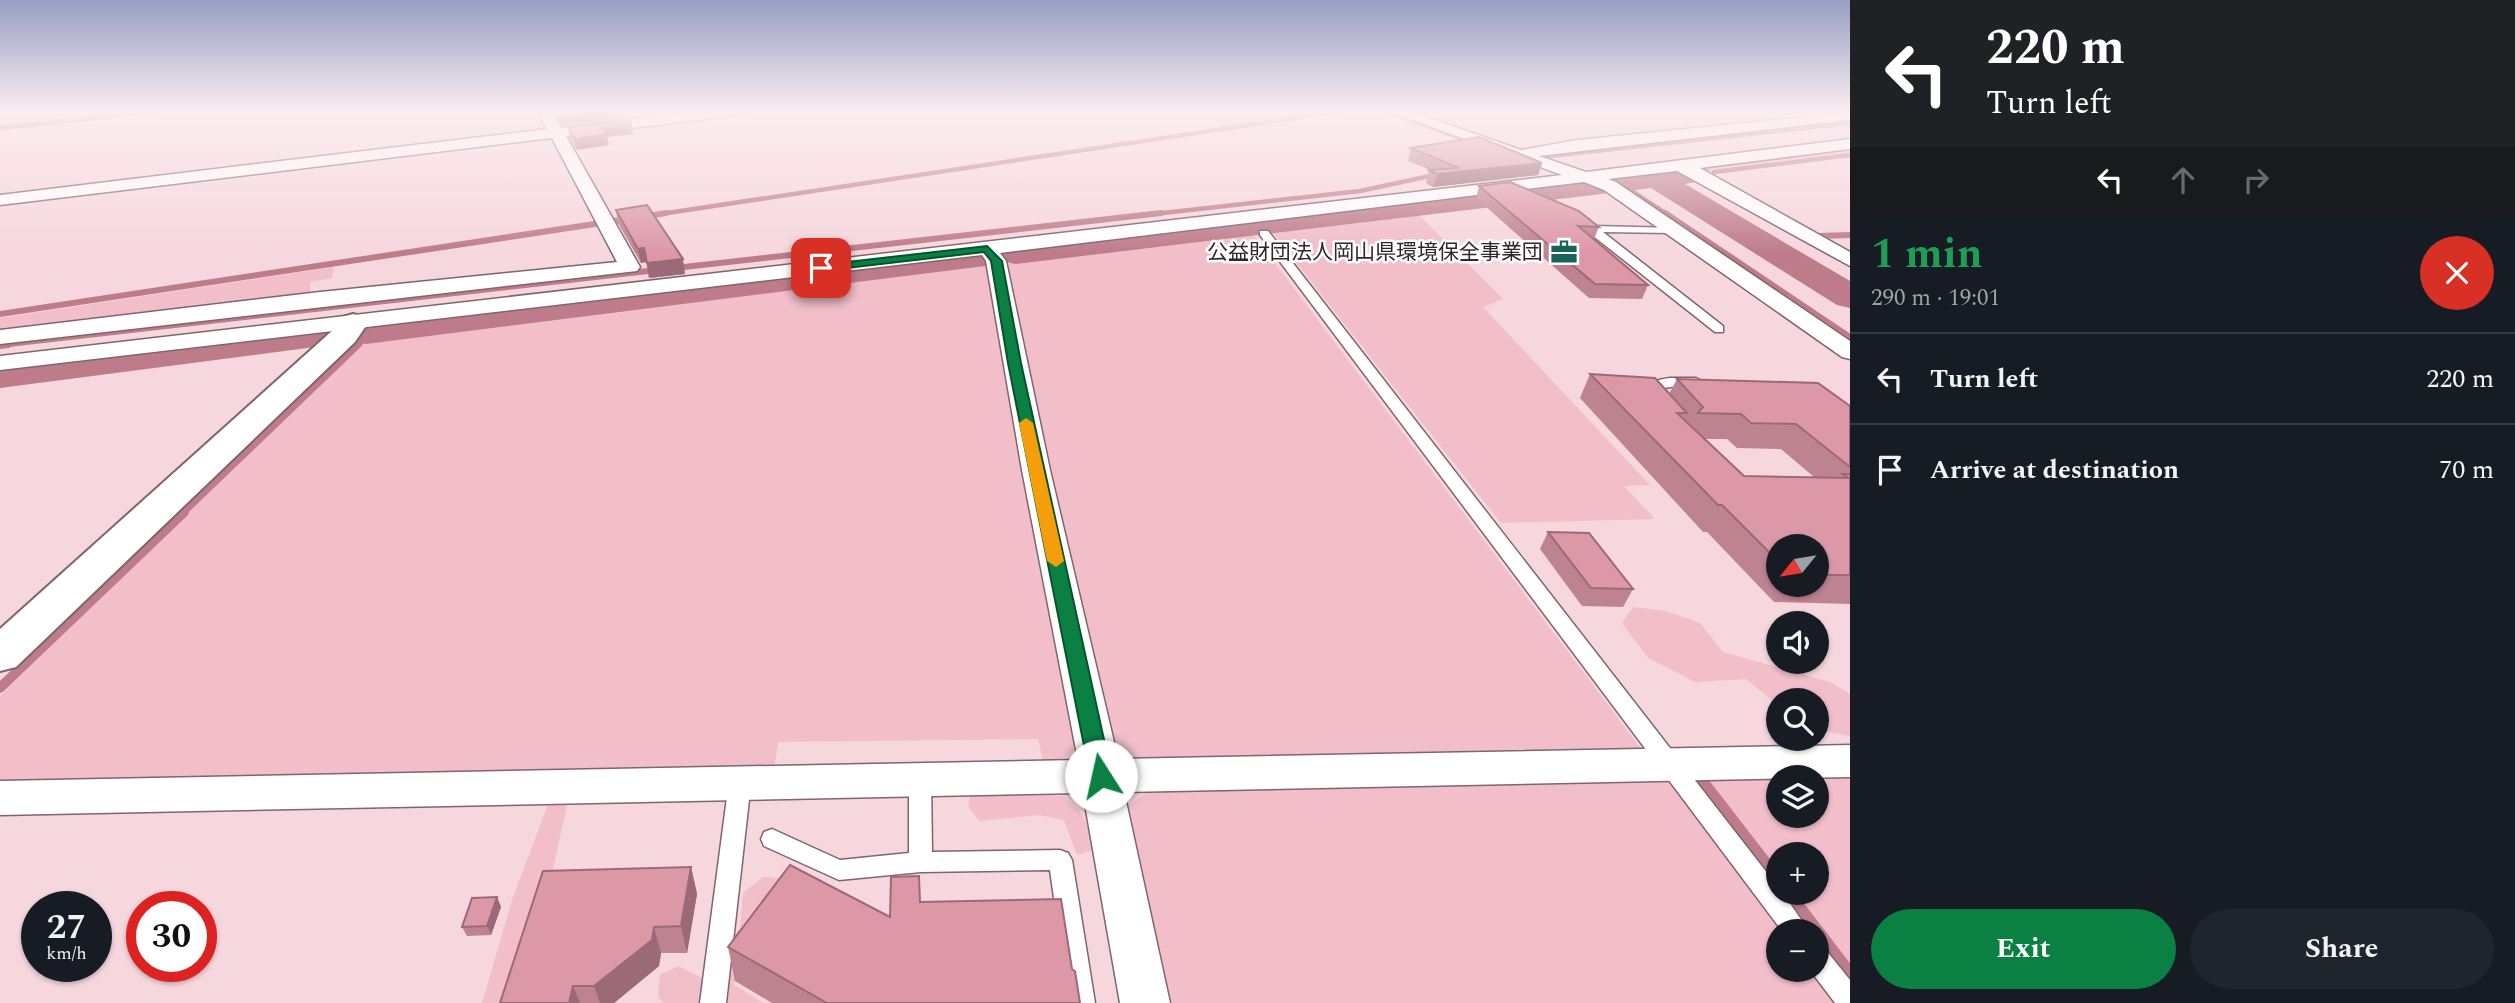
<!DOCTYPE html>
<html lang="en">
<head>
<meta charset="utf-8">
<style>
	:root { --surface:#171b24; --page:#20242c; --text:#f1f3f6; --muted:#9ea1a6; --line:#363941; --accent:#0b8043 }
	body { margin:0; font-family:Spectral,"Noto Sans JP",serif; background:var(--page); color:var(--text); height:100vh; display:flex; flex-direction:column; font-size:26px; white-space:nowrap }
	* { box-sizing:border-box; margin:0 }
	p { font-size:23px; color:var(--muted) }
	.icon { flex:none; width:38px; height:38px; fill:none; stroke:currentColor; stroke-width:2; stroke-linecap:round; stroke-linejoin:round }
	.map { position:relative; flex:1; overflow:hidden }
	.sheet { display:flex; flex-direction:column; background:var(--surface); width:665px }
	.sheet>* { flex:none }
	.banner { background:#202124; color:#fff; overflow:hidden }
	.needle { width:46px; rotate:240deg }
	.buttons { position:absolute; left:1766px; top:534px; display:grid; gap:14px }
	.buttons a { display:grid; place-items:center; width:63px; height:63px; border-radius:50%; background:var(--surface); box-shadow:0 2px 5px #0004; font-size:35px }
	.speed { position:absolute; left:21px; top:891px; display:flex; gap:14px; font-size:35px; font-weight:700; text-align:center }
	.speed>* { display:grid; place-content:center; width:91px; height:91px; border-radius:50%; background:var(--surface); box-shadow:0 2px 5px #0004; line-height:1 }
	.speed small { font-size:18px; font-weight:400 }
	.speed .limit { border:10px solid #d22; background:#fff; color:#111 }
	.pin { position:absolute; display:grid; place-items:center; width:60px; height:60px; color:#fff; margin:-30px; border-radius:14px; box-shadow:0 4px 10px #0006 }
	.me { position:absolute; width:77px; margin:-38px; rotate:350deg; stroke-linejoin:round; filter:drop-shadow(0 0 5px #0008) }
	.turn { display:flex; align-items:center; gap:24px; height:147px; padding:0 21px; font-size:32px }
	.turn .icon { width:91px; height:91px; stroke-width:2.5 }
	.turn b { display:block; font-size:49px; line-height:60px }
	.lanes { display:flex; align-items:center; height:66px; padding:0 21px; background:#0003; justify-content:center; gap:35px; direction:ltr }
	.lanes .off { opacity:.35 }
	.round { display:grid; place-items:center; flex:none; width:74px; height:74px; border-radius:37px; background:var(--page) }
	.overview { display:flex; align-items:center; justify-content:space-between; height:119px; padding:0 21px }
	h1 { font-size:42px; font-weight:700; line-height:52px; color:#1e9e55 }
	.cta { display:flex; gap:14px; margin-top:auto; padding:14px 21px }
	.cta a { flex:1; height:80px; border-radius:42px; background:var(--accent); color:#fff; font-size:28px; font-weight:700; line-height:80px; text-align:center }
	.cta a+a { background:var(--page); color:var(--text) }
	ul { padding:0; list-style:none }
	li { display:flex; align-items:center; gap:21px; height:91px; padding:0 21px; border-top:2px solid var(--line) }
	li div { flex:1 }
	li b { display:block; font-size:26px }
	li em { font-style:normal }
	main { display:flex; flex:1; min-height:0 }
	.map>svg:first-child { display:block }
</style>
</head>
<body>
<main>
<div class="map">
<svg width="1850" height="1003" viewBox="0 0 1850 1003">
	<rect width="100%" height="100%" fill="#f6d7dd"/>
	<!-- green -->
	<g fill="#f1bec9" fill-rule="evenodd">
		<polygon points="1850,147 1850,154 1702,172 1697,165"/>
		<polygon points="1419,215 1503,299 1483,307 1650,485 1624,486 1655,519 1501,523 1272,232"/>
		<path d="M1250,230l392,520 -489,13c-25,-7 -41,-13 -51,-38l-97,-466z"/>
		<polygon points="989,261 1076,733 1073,751 1059,761 1044,764 1038,739 778,742 774,768 0,783 0,696 371,334"/>
		<polygon points="334,267 332,278 310,282 310,298 0,335 0,318"/>
		<polygon points="1633,607 1666,611 1700,623 1723,652 1830,682 1850,694 1850,736 1817,730 1816,700 1778,700 1778,705 1746,679 1695,682 1648,658 1622,623"/>
		<path d="M1850,771v232h-684l-40,-195 25,-20zM1778,777h38v39h-38zM1778,854h38v38h-38zM1778,931h38v39h-38z"/>
		<polygon points="971,794 1062,796 1079,810 1089,828 1093,850 1077,855 1064,820 1040,815 979,821 968,806"/>
		<polygon points="561,796 567,805 550,883 513,1003 482,1003 513,897 551,797"/>
		<polygon points="763,877 794,879 800,896 733,984 763,1003 663,1003 658,996 660,975 678,966 702,978 740,928 743,893"/>
	</g>
	<g fill="none" stroke-linecap="round" stroke-linejoin="round">
		<!-- stream-far4 -->
		<g stroke="#be7c8b" stroke-width="4.5">
			<polyline points="1387,112 1475,143"/>
			<polyline points="724,115 746,112"/>
			<polyline points="0,128 152,112"/>
			<polyline points="1532,158 1850,123"/>
			<polyline points="1714,172 1850,155"/>
			<polyline points="1618,182 1668,215"/>
			<polyline points="654,215 1335,112"/>
			<polyline points="1145,215 1360,191 1439,174"/>
		</g>
		<!-- stream-far3 -->
		<g stroke="#be7c8b" stroke-width="6">
			<polyline points="1665,213 1850,337"/>
			<polyline points="642,217 666,213"/>
			<polyline points="1262,225 1273,240"/>
			<polyline points="1818,236 1850,235"/>
			<polyline points="675,268 1161,213"/>
			<polyline points="0,314 628,219"/>
			<polyline points="0,345 657,270"/>
			<polyline points="357,346 372,331"/>
		</g>
		<!-- stream-far2 -->
		<g stroke="#be7c8b" stroke-width="8">
			<polyline points="0,345 8,344"/>
			<polyline points="182,513 358,344"/>
		</g>
		<!-- stream-far1 -->
		<polyline stroke="#be7c8b" stroke-width="10" points="0,688 184,512"/>
		<!-- stream -->
		<g stroke="#be7c8b" stroke-width="13">
			<polyline points="1699,778 1778,880"/>
			<polyline points="1787,892 1850,974"/>
		</g>
		<!-- river -->
		<g fill="#be7c8b" fill-rule="evenodd">
			<polygon points="1696,165 1706,168 1710,174 1706,180 1685,184 1850,281 1850,308 1837,305 1651,188 1015,264 1003,261 998,254 1003,247 1015,244"/>
			<polygon points="973,249 985,252 990,259 985,266 366,344 352,340 346,332 352,324 366,320"/>
			<polygon points="316,325 330,329 336,337 330,345 0,388 0,362"/>
		</g>
		<!-- lane casing -->
		<g stroke="#80656b" stroke-width="3">
			<g id="lane">
				<polygon points="1578,218 1584,218 1595,226 1676,228 1677,230 1672,233 1603,232 1723,326 1723,332 1715,332 1587,231 1578,222"/>
				<polygon points="1260,231 1268,231 1778,887 1778,892 1782,892 1809,931 1782,931 1260,235"/>
				<path d="M1670,378h26l7,4c-13,9 -33,0 -48,10l3,6 -2,3h-10l-5,-10c8,-9 18,-12 29,-13z"/>
				<polygon points="920,770 928,773 931,779 932,852 1060,850 1068,853 1072,860 1095,1003 1069,1003 1050,870 921,872 839,880 764,846 761,839 764,832 772,829 840,860 909,853 909,779 912,773"/>
				<polygon points="740,773 748,776 751,782 726,1003 700,1003 729,782 732,776"/>
				<polygon points="1816,945 1825,949 1850,980 1850,1003 1835,1003 1810,970 1816,970"/>
			</g>
		</g>
		<!-- street casing -->
		<g stroke="#80656b" stroke-width="3">
			<g id="street">
				<polygon points="538,112 552,112 561,128 691,112 737,112 730,116 566,136 640,267 637,271 0,344 0,330 320,292 617,262 552,138 0,205 0,195 547,129"/>
				<polygon points="1391,112 1413,112 1521,150 1577,140 1850,112 1850,120 1539,156 1586,172 1850,139 1850,149 1700,168 1850,252 1850,266 1677,171 1608,179 1616,182 1850,341 1850,359 1842,357 1604,190 1584,182 1000,253 1006,261 1050,470 1118,759 1850,745 1850,777 1124,792 1170,1003 1120,1003 1083,793 0,815 0,781 1078,760 1022,470 986,261 982,255 0,370 0,356 1562,175"/>
			</g>
		</g>
		<!-- secondary casing -->
		<g stroke="#80656b" stroke-width="4">
			<polygon id="secondary" points="353,314 363,317 368,323 355,342 16,667 0,671 0,629 333,330 343,317"/>
		</g>
		<!-- lane -->
		<use href="#lane" fill="#fff" fill-rule="evenodd"/>
		<!-- street -->
		<use href="#street" fill="#fff" fill-rule="evenodd"/>
		<!-- secondary -->
		<use href="#secondary" fill="#fff" fill-rule="evenodd"/>
	</g>
	<!-- wall -->
	<g fill="#be8390" fill-rule="evenodd">
		<polygon points="556,112 620,112 621,118 562,125"/>
		<polygon points="631,123 633,134 607,137 609,145 577,150 570,138 568,127"/>
		<polygon points="1411,148 1542,163 1538,175 1433,187 1426,183 1429,170 1431,170 1408,161"/>
		<polygon points="1479,186 1599,227 1594,239 1593,239 1648,285 1642,299 1589,298 1476,198"/>
		<polygon points="616,210 685,274 649,278 646,262 641,263 618,223"/>
		<path d="M1590,374l79,20 8,-15 173,27v198l-76,-2 -67,-70h-4l-123,-134zM1704,439h23l10,9 44,1 33,28 -70,-1zM1778,546h38v38h-38z"/>
		<polygon points="1548,532 1633,589 1623,607 1582,606 1540,549"/>
		<polygon points="691,867 697,894 687,953 661,953 659,966 614,1003 500,1003"/>
		<polygon points="497,897 501,907 491,935 467,936 462,927"/>
		<polygon points="920,902 1072,969 1080,1003 772,1003 735,981 728,947 890,917"/>
	</g>
	<!-- shaded-wall -->
	<g fill="#9b6a76">
		<polygon points="606,112 620,112 621,118 562,125 561,118"/>
		<polygon points="631,123 633,134 607,137 609,145 577,150 575,139 602,127"/>
		<polygon points="1542,163 1538,175 1433,187 1437,174"/>
		<polygon points="644,248 646,262 641,263 638,249"/>
		<polygon points="683,259 685,274 649,278 647,263"/>
		<polygon points="691,867 697,894 687,953 681,926"/>
		<polygon points="497,897 501,907 491,935 487,926"/>
		<polygon points="654,927 661,953 659,966 614,1003 600,1003 594,986"/>
		<polygon points="573,986 580,1003 569,1003"/>
	</g>
	<!-- building -->
	<g fill="#dd98a8" stroke="#9b6a76" stroke-width="2">
		<polygon points="558,112 606,112 561,118"/>
		<polygon points="629,120 631,123 602,127 607,134 575,139 568,127"/>
		<polygon points="1479,137 1542,163 1437,174 1429,170 1459,168 1411,148"/>
		<polygon points="1510,182 1579,211 1599,227 1578,226 1648,285 1595,284 1479,186"/>
		<polygon points="647,205 683,259 647,263 644,248 638,249 616,210"/>
		<polygon points="1590,374 1655,378 1687,413 1677,413 1744,476 1849,478 1843,474 1850,474 1850,575 1816,575 1816,546 1778,546 1778,561 1722,505 1718,505"/>
		<polygon points="1677,379 1818,383 1850,406 1850,467 1796,424 1751,423 1741,414 1698,413 1703,407"/>
		<polygon points="1548,532 1589,533 1633,589 1591,588"/>
		<polygon points="790,865 890,917 891,877 919,876 920,902 1061,899 1072,969 1075,971 1080,1003 827,1003 728,947"/>
		<polygon points="691,867 681,926 654,927 652,940 594,986 573,986 569,1003 500,1003 543,871"/>
		<polygon points="497,897 487,926 462,927 472,898"/>
	</g>
	<!-- sky -->
	<linearGradient id="sky" x2="0" y2="1"><stop stop-color="#979ec3"/><stop offset="0.44" stop-color="#fbedf0"/><stop offset="1" stop-color="#fbedf0" stop-opacity="0"/></linearGradient>
	<rect width="1850" height="253" fill="url(#sky)"/>
	<!-- route -->
	<polygon fill="#0b8043" stroke="#07532c" stroke-width="2" points="987,246 1002,261 1021,363 1112,776 1108,783 1101,785 1093,783 1090,776 1008,363 991,261 984,252 821,271 816,268 821,265"/>
	<!-- slow -->
	<polygon fill="#f59e0b" points="1026,418 1033,423 1064,561 1056,567 1047,561 1019,423"/>
	<!-- icons -->
	<defs>
		<g id="office-bare" transform="scale(2.1)"><path d="M-6-3h4V-5.5h4V-3h4V5H-6ZM-1-4.5V-3h2v-1.5ZM-6 0V1H6V0Z" fill="#17635b" stroke="#fff" stroke-width="2.5" paint-order="stroke"/></g>
	</defs>
	<g fill-rule="evenodd">
		<use href="#office-bare" x="1564" y="252"/>
	</g>
	<g text-anchor="middle" stroke-width="5" stroke-linejoin="round" paint-order="stroke">
		<!-- far-poi labels -->
		<g font-size="21" fill="#312528" stroke="#fff" text-anchor="end">
			<text x="1543" y="259">公益財団法人岡山県環境保全事業団</text>
		</g>
	</g>
</svg>
<div class="buttons">
<a><svg class="needle" viewBox="-14 -14 28 28"><path d="M0-13l5 13h-10z" fill="#e53935"/><path d="M0 13l5-13h-10z" fill="#9ea1a6"/></svg></a>
<a><svg class="icon" aria-label="sound" viewBox="0 0 24 24"><path d="M4 9h4l5-4v14l-5-4H4zM17 9q2 3 0 6"/></svg></a>
<a><svg class="icon" aria-label="search" viewBox="0 0 24 24"><circle cx="10" cy="10" r="6"/><path d="M15 15l6 6"/></svg></a>
<a><svg class="icon" aria-label="layers" viewBox="0 0 24 24"><path d="M12 4l9 5-9 5-9-5zM3 14l9 5 9-5"/></svg></a>
<a>+</a>
<a>−</a>
</div>
<div class="speed"><div>27<small>km/h</small></div><div class="limit">30</div></div>
<div class="pin" style="left:821px;top:268px;background:#d93025"><svg class="icon" aria-label="arrive" viewBox="0 0 24 24"><path d="M6 21V4h12l-3 4 3 4H6"/></svg></div>
<svg class="me" style="left:1101px;top:776px" viewBox="-20 -20 40 40"><circle r="19" fill="#fff"/><path d="M0-13L10 11 0 6-10 11z" fill="#0b8043"/></svg>
</div>
<section class="sheet">
<div class="banner">
<div class="turn"><svg class="icon" aria-label="left" viewBox="0 0 24 24"><path d="M17 20v-9H6M10 6l-5 5 5 5"/></svg><div><b>220 m</b>Turn left</div></div>
<div class="lanes"><svg class="icon" aria-label="left" viewBox="0 0 24 24"><path d="M17 20v-9H6M10 6l-5 5 5 5"/></svg><svg class="icon off" aria-label="ahead" viewBox="0 0 24 24"><path d="M12 20V5M6 11l6-6 6 6"/></svg><svg class="icon off" aria-label="right" viewBox="0 0 24 24"><path d="M7 20v-9h11M14 6l5 5-5 5"/></svg></div>
</div>
<div class="overview"><div><h1>1 min</h1><p>290 m · 19:01</p></div><a class="round" style="background:#d93025;color:#fff"><svg class="icon" aria-label="close" viewBox="0 0 24 24"><path d="M6 6l12 12M18 6L6 18"/></svg></a></div>
<ul>
<li><svg class="icon" aria-label="left" viewBox="0 0 24 24"><path d="M17 20v-9H6M10 6l-5 5 5 5"/></svg><div><b>Turn left</b></div><em>220 m</em></li>
<li><svg class="icon" aria-label="arrive" viewBox="0 0 24 24"><path d="M6 21V4h12l-3 4 3 4H6"/></svg><div><b>Arrive at destination</b></div><em>70 m</em></li>
</ul>
<div class="cta"><a>Exit</a><a>Share</a></div>
</section>
</main>
</body>
</html>
